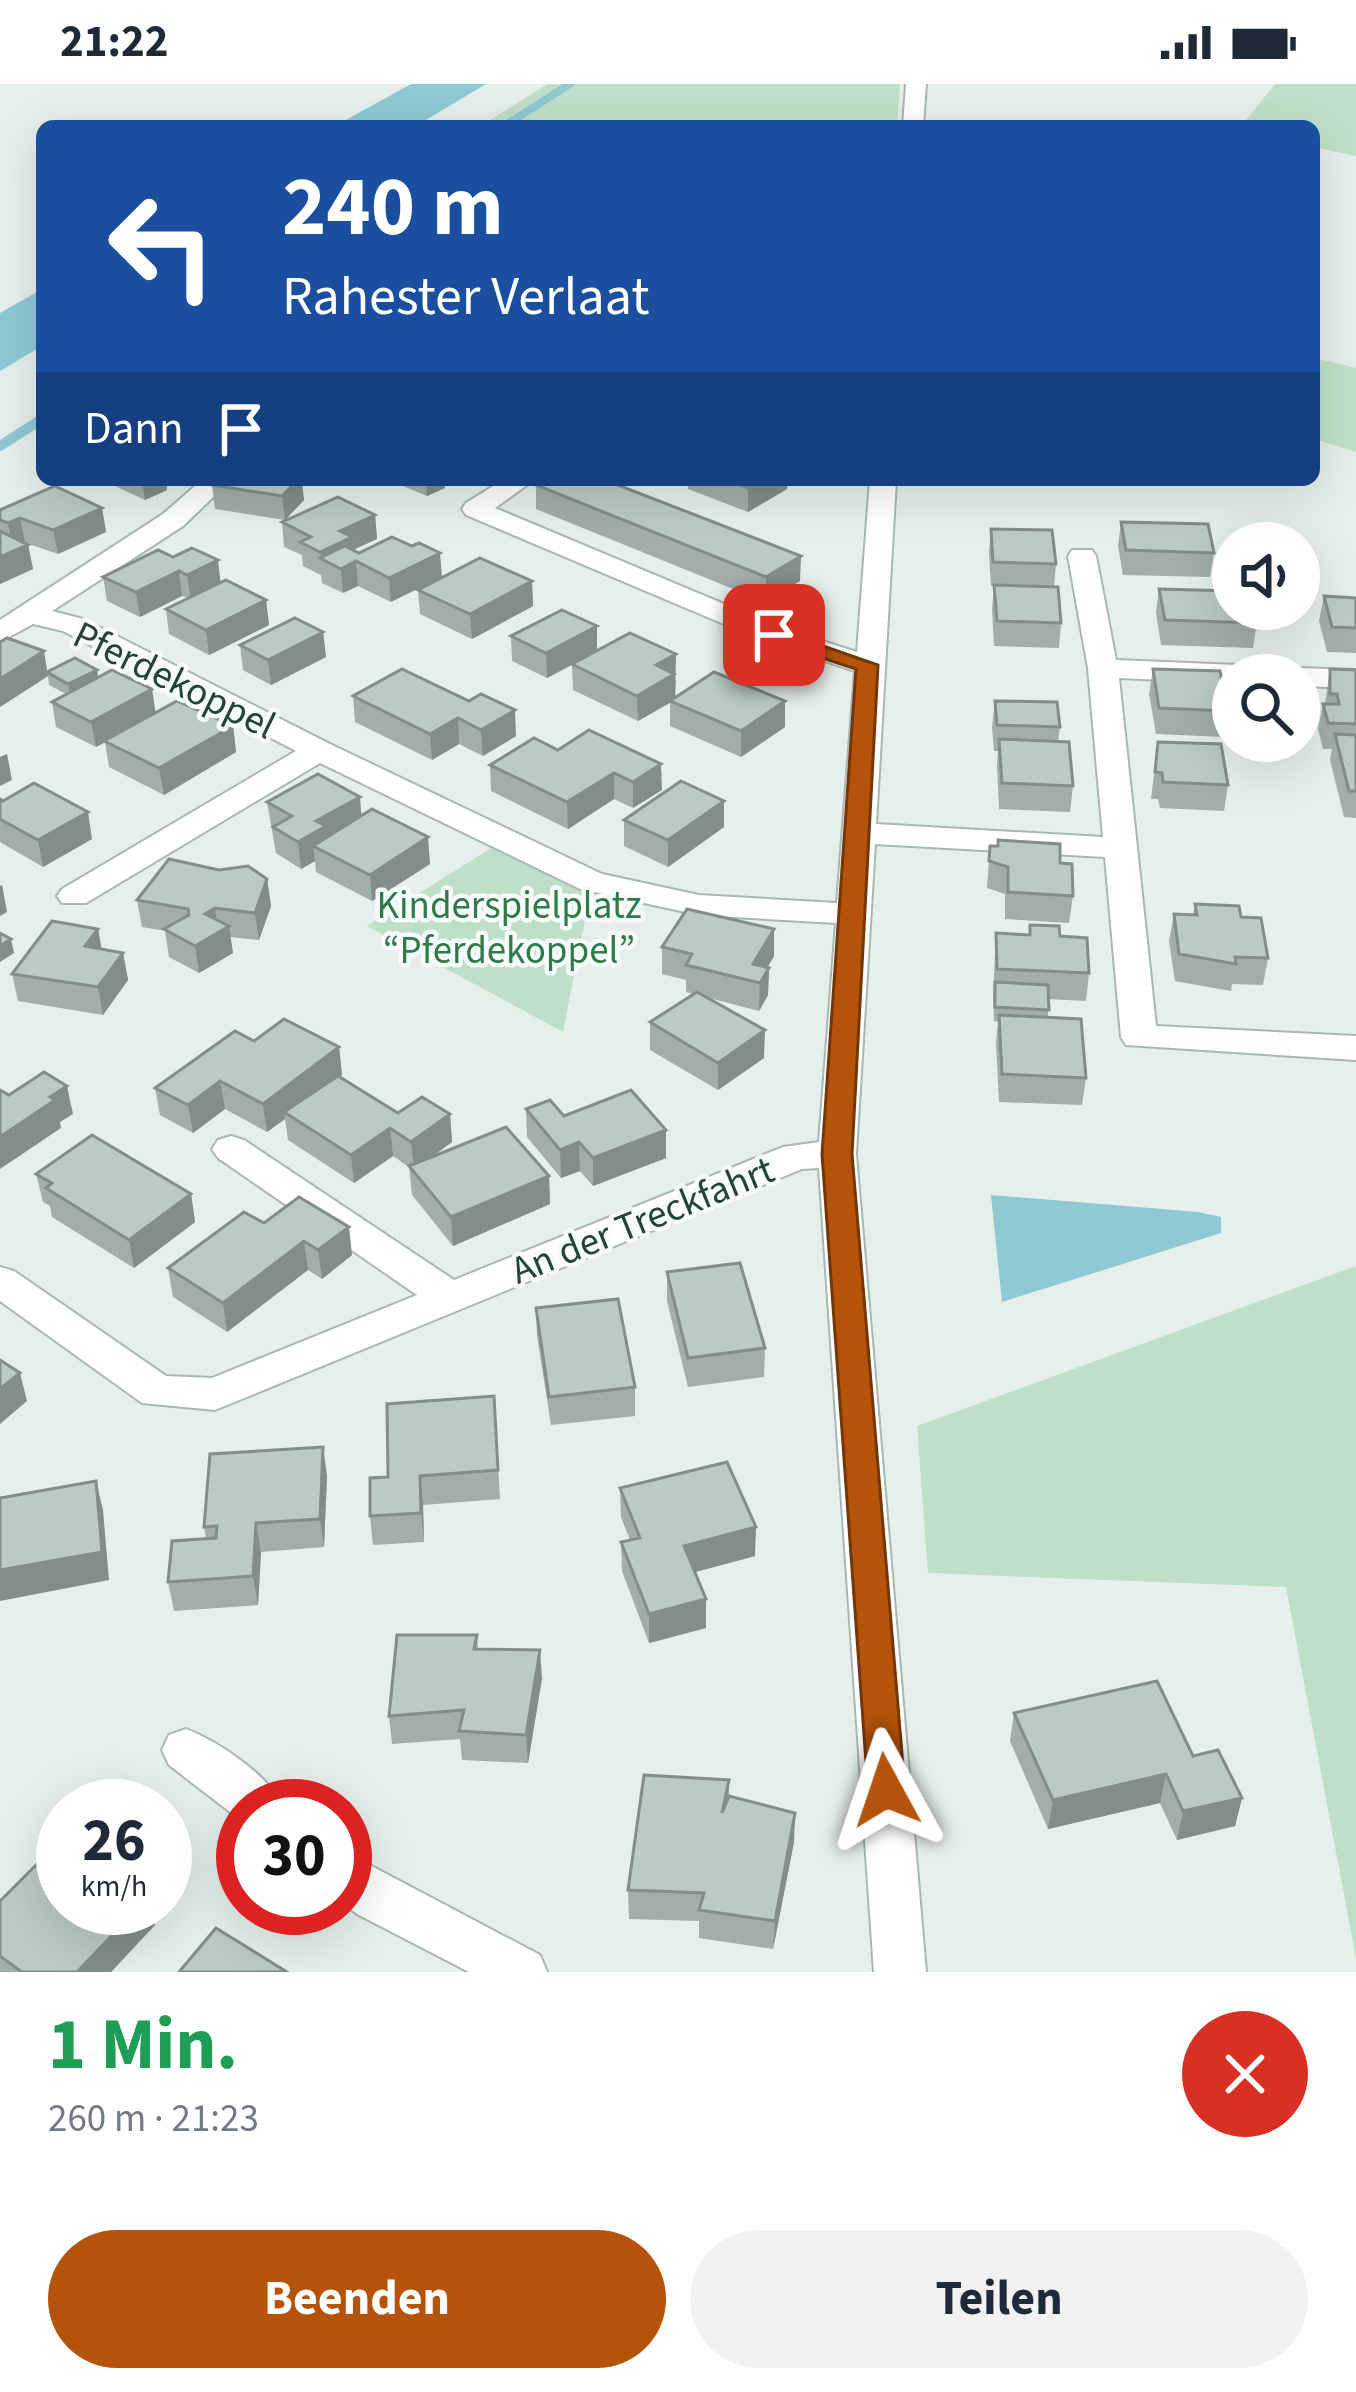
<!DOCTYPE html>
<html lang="de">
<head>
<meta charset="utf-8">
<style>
	:root { --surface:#fff; --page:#f2f2f3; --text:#1f2937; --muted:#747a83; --accent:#b45309 }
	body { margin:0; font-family:"Source Sans 3",sans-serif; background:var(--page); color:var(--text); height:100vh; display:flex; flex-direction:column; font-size:45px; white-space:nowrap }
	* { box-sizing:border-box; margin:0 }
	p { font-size:39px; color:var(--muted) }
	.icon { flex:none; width:66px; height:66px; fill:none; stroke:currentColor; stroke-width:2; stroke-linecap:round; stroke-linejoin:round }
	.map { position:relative; height:1888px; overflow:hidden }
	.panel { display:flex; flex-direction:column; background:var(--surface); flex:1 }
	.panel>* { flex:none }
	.hud { position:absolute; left:36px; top:36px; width:1284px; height:366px; border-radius:18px; box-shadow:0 12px 48px #0002; background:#1a4fa0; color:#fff; overflow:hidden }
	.buttons { position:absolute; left:1212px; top:438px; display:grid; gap:24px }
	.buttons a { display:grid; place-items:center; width:108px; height:108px; border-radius:50%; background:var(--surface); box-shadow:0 12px 48px #0002; font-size:60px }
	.speed { position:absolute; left:36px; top:1695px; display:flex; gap:24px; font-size:60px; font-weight:700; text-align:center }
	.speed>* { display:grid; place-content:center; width:156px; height:156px; border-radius:50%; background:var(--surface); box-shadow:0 12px 48px #0002; line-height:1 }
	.speed small { font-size:30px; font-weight:400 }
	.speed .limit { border:18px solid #d22; background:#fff; color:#111 }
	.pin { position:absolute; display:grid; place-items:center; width:102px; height:102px; color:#fff; margin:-51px; border-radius:24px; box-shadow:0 6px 18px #0006 }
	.me { position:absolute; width:132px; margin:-66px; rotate:355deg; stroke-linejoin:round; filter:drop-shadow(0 0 9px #0008) }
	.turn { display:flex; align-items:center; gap:42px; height:252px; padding:0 48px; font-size:54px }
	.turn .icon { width:156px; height:156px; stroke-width:2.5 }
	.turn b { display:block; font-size:84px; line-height:102px }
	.then { display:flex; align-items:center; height:114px; padding:0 48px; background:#0003; gap:24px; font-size:45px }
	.round { display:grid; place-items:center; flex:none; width:126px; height:126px; border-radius:63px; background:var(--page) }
	.summary { display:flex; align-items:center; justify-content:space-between; height:204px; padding:0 48px }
	h1 { font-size:72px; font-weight:700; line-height:90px; color:#1e9e55 }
	.button { display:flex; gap:24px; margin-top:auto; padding:24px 48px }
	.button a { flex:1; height:138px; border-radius:72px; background:var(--accent); color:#fff; font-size:48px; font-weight:700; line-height:138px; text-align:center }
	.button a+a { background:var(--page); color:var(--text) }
	.status { display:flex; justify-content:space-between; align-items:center; height:84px; padding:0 60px; background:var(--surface); direction:ltr }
	.status svg { height:33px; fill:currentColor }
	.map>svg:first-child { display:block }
</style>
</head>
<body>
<div class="status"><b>21:22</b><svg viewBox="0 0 49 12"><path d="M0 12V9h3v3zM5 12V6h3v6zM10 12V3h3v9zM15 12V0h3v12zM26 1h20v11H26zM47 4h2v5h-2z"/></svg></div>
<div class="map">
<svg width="1356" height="1888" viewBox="0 0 1356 1888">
	<rect width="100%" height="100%" fill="#e6efeb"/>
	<!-- green -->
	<g fill="#bfe0c8">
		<polygon points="548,0 900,0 897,42 480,42"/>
		<polygon points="1275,0 1356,0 1356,72 1314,63 1314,42 1241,42"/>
		<polygon points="1314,274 1356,284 1356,368 1314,355"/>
		<polygon points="496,761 591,806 563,948 367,842"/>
		<polygon points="1356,1182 1356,1874 1286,1503 928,1489 917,1342"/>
	</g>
	<!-- water -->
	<g fill="#8ec9d4">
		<polygon points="411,0 486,0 416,42 335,42"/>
		<polygon points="42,205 42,262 0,287 0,229"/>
		<polygon points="991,1111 1198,1128 1221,1133 1221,1149 1002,1218"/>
	</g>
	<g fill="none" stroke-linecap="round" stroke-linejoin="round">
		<!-- stream-far1 -->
		<polyline stroke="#8ec9d4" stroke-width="8" points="504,42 570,0"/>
		<!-- stream -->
		<polyline stroke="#8ec9d4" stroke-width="10" points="0,362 42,335"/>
		<!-- minor casing -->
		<g stroke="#a8b8b2" stroke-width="4">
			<g id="minor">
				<polygon points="906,0 926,0 923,42 903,42"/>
				<polygon points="202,396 231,396 183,442 52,527 83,535 330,660 602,790 699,811 837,819 855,587 764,557 466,431 462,425 466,419 503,396 534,396 495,424 784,545 857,568 870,396 896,396 876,740 1103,753 1088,584 1068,472 1072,466 1092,466 1096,472 1116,576 1262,582 1277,591 1233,591 1233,599 1119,594 1156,942 1356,952 1356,976 1126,961 1121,953 1105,773 875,760 856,1070 926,1888 874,1888 819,1084 802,1085 215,1326 142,1319 0,1217 0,1183 14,1187 166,1292 212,1294 417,1211 218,1074 212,1065 218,1056 231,1052 244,1056 454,1196 783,1063 819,1058 836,839 699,831 580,805 320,679 86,819 62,819 57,812 62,805 296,667 63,547 33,540 0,558 0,536 163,430"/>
				<polygon points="1299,584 1356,586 1356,604 1299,602 1299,591 1286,591"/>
				<path d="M186,1645c32,12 82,46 97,77h-40v16l-74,-57 -7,-15 7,-15z"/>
				<polygon points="345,1768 540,1871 547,1888 469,1888 357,1830 345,1821"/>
			</g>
		</g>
		<!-- minor -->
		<use href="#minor" fill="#fff" fill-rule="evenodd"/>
	</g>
	<!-- wall -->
	<g fill="#a1aea9">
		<polygon points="102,396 166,396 167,406 145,416"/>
		<polygon points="388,396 444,396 445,404 427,412"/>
		<polygon points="688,396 788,396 787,405 748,428 688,405"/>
		<polygon points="1075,396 1102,396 1096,402"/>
		<polygon points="212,401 304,416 285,436 215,425"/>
		<polygon points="536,401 800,497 765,518 536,425"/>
		<polygon points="102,424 106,448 58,470 23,458 28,461 33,485 0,500 0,426"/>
		<polygon points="375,431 377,455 353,466 359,469 392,453 391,518 358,502 343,509 322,499 321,491 303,482 302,471 284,463 282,438"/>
		<polygon points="1121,438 1214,469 1210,493 1123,491 1118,462"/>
		<polygon points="991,445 1056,480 1054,503 1061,539 1059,564 994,562 992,526 994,502 991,502 989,469"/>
		<polygon points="158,466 221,499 266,516 269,541 209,571 169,550 166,525 188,514 182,512 140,533 107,517 103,493"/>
		<polygon points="532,497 533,522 472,555 420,530 418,506"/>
		<polygon points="1159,505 1257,539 1253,564 1161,561 1156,529"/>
		<polygon points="1324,512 1356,514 1356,569 1327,568 1319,537"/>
		<polygon points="323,548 326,573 271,601 243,586 240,561"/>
		<polygon points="511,552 597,567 676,596 675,614 785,617 785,643 741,673 670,642 670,618 638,637 573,606 572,581 547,594 512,577"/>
		<polygon points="0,558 48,587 97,586 98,593 152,605 155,629 233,642 236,668 164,711 109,683 105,658 96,663 56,643 52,618 66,610 49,601 48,592 0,623"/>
		<polygon points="402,585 516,652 483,672 459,660 432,676 355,638 353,612"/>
		<polygon points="1153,585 1228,627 1224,653 1156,650 1149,610"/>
		<polygon points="1330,585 1356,586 1356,734 1344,733 1330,676 1332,665 1323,665 1318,645 1323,620 1325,620"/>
		<polygon points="995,617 1060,643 1058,658 1073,702 1070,728 999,725 997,681 998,667 994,667 992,643"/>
		<polygon points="1158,658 1228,701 1224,727 1160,724 1158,715 1151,715"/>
		<polygon points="558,666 662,706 633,724 614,715 568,745 491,707 490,681"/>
		<polygon points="0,715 92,755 43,783 0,758"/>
		<polygon points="724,717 724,743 668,783 624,762 624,736"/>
		<polygon points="267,718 362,732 430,780 372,817 316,788 315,777 301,785 276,769"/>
		<polygon points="990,762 1060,779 1073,812 1069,839 1005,835 1005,810 987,804"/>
		<polygon points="267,795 271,822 259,856 230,853 233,869 199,889 169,873 165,847 142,843 137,816"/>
		<polygon points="1195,820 1241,833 1268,874 1263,901 1232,900 1231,907 1175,897 1169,857 1174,830 1193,831"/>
		<polygon points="1030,841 1060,852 1089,889 1086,917 1048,915 1048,933 1086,994 1082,1021 999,1018 996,959 998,938 994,937 993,912 996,849 1029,851"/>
		<polygon points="98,845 101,865 123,869 128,896 103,931 18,917 12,890"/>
		<polygon points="774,845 774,872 767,884 769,884 768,911 759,927 709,914 764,974 718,1006 650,966 650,938 693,910 686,908 686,896 662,890 662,863"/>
		<polygon points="254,957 339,963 342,991 339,993 398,1029 450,1030 452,1058 430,1074 549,1092 550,1120 453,1162 412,1111 409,1083 393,1072 354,1099 288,1056 285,1035 267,1048 225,1025 193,1049 160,1031 155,1004"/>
		<polygon points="526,1025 564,1032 666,1074 593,1102 580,1087 561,1094 527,1053"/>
		<polygon points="36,1090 191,1110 195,1138 134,1184 52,1133 50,1122 43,1118"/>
		<polygon points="264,1139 352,1171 322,1195 308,1186 227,1248 173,1213 168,1184"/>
		<polygon points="667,1188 765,1264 764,1293 688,1303 667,1217"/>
		<polygon points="536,1224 635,1303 635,1332 551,1341 537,1252"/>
		<polygon points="494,1312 500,1415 423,1421 424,1458 373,1461 370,1432 388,1393"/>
		<polygon points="327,1391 324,1463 261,1468 258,1521 174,1527 168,1498 206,1454 204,1443"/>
		<polygon points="620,1404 755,1472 695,1488 706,1544 649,1559 622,1487 621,1458 630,1456 621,1433"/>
		<polygon points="477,1551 478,1565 542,1594 528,1679 462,1676 460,1655 392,1660 389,1632"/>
		<polygon points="1014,1629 1193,1672 1242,1714 1235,1742 1177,1756 1160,1719 1048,1745 1010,1657"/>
		<polygon points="729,1696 729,1712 794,1758 773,1865 699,1854 699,1837 629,1835 628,1806"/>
		<polygon points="0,1817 155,1841 111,1888 0,1888"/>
	</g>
	<!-- shaded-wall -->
	<g fill="#838d89">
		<polygon points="142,396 166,396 167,406 145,416"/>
		<polygon points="298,396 302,396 304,416 285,436 282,412"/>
		<polygon points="435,396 444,396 445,404 427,412 426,400"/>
		<polygon points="762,396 788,396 787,405 748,428 748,404"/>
		<polygon points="102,424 106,448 58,470 53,446"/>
		<polygon points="375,431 377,455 353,466 321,475 320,468 340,447"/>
		<polygon points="20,434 25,458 12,464 8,439"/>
		<polygon points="28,461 33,485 0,500 0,473"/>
		<polygon points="440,469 442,493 391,518 389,494"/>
		<polygon points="801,472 800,497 765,518 766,493"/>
		<polygon points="218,476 221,501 191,516 187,491"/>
		<polygon points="356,477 358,502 343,509 341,485"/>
		<polygon points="179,487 182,512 140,533 136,508"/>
		<polygon points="532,497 533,522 472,555 470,530"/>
		<polygon points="266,516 269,541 209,571 206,546"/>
		<polygon points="597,542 597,567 547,594 546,569"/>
		<polygon points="323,548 326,573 271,601 268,576"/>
		<polygon points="44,567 48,592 0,623 0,595"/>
		<polygon points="676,570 675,616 638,637 637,612 656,581"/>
		<polygon points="97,586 99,599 71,613 68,600"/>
		<polygon points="152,605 156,631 96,663 91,638"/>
		<polygon points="785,617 785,643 741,673 741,647"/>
		<polygon points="515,626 516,652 483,672 481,646"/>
		<polygon points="458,634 459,660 432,676 430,650"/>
		<polygon points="233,642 236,668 164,711 159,684"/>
		<polygon points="7,670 12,696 0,702 0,673"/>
		<polygon points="661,680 662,706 633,724 633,698"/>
		<polygon points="614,689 614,715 568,745 567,718"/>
		<polygon points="360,713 362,739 313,762 315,777 301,785 298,758 316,737"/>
		<polygon points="724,717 724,743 668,783 668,756"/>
		<polygon points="88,728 92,755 43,783 38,756"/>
		<polygon points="428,753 430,780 372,817 370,791"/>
		<polygon points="267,795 271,822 259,856 255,829"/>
		<polygon points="2,801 7,828 0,832 0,802"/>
		<polygon points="215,824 218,848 229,842 233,869 199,889 195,862 205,830"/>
		<polygon points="98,845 103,872 85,862"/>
		<polygon points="774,845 774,872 758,899 753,880"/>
		<polygon points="11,855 14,869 0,878 0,862"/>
		<polygon points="123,869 128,896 103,931 98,903"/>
		<polygon points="769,884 768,911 759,927 760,899"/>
		<polygon points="765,946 764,974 718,1006 718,979"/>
		<polygon points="339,963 342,991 289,1031 284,1028 285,1035 267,1048 263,1020"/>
		<polygon points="220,997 225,1025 193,1049 188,1021"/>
		<polygon points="67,1002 73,1030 60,1038 61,1044 0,1085 0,1053"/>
		<polygon points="450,1030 452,1058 414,1086 411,1058"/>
		<polygon points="390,1044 393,1072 354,1099 351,1071"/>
		<polygon points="666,1046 666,1074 593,1102 593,1074"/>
		<polygon points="579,1058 580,1087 561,1094 560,1066"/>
		<polygon points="549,1092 550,1120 453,1162 451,1133"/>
		<polygon points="191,1110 195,1138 134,1184 129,1156"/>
		<polygon points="349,1143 352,1171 322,1195 318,1166"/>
		<polygon points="304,1157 308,1186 227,1248 223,1219"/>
		<polygon points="20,1289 27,1317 0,1340 0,1305"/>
		<polygon points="323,1363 327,1391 324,1463 320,1435"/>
		<polygon points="420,1392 423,1421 424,1458 421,1429"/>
		<polygon points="96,1397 103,1426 109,1496 0,1517 0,1486"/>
		<polygon points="256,1439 261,1468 258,1521 253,1492"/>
		<polygon points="756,1443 755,1472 684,1491 684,1462"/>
		<polygon points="706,1515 706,1544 649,1559 649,1530"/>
		<polygon points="540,1566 542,1594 528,1679 526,1651"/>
		<polygon points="1166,1690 1160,1719 1048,1745 1053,1716"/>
		<polygon points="1242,1714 1235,1742 1177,1756 1183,1727"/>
		<polygon points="795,1729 794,1758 773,1865 775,1837"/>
		<polygon points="138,1824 151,1824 155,1841 111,1888 77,1888"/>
	</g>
	<!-- building -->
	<g fill="#bbcac4" stroke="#838d89" stroke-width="3">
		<polygon points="217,396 298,396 282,412 212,401"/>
		<polygon points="546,396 605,396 801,472 766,493 536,401"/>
		<polygon points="728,396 762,396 748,404"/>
		<polygon points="55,402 102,424 53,446 20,434 8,439 0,436 0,426"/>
		<polygon points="338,413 375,431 340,447 352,453 320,468 300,458 311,453 282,438"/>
		<polygon points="1121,438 1208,440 1214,469 1126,466"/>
		<polygon points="991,445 1052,446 1056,480 993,478"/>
		<polygon points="0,447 28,461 0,473"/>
		<polygon points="392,453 412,462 419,459 440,469 389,494 356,477 341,485 320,474 345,462 359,469"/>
		<polygon points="192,464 218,476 187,491 179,487 136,508 103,493 158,466 173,473"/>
		<polygon points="480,474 532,497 470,530 418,506"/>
		<polygon points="226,496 266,516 206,546 166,525"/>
		<polygon points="994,501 1058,503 1061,539 997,537"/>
		<polygon points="1159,505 1233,507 1233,525 1254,525 1257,539 1165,536"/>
		<polygon points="1324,512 1356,514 1356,544 1332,543"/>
		<polygon points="562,526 597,542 546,569 511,552"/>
		<polygon points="295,534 323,548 268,576 240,561"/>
		<polygon points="630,549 676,570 656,581 674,590 637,612 572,580"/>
		<polygon points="7,554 44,567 0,595 0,558"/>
		<polygon points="75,574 97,586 68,600 47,588"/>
		<polygon points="402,585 469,617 481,610 515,626 481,646 458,634 430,650 353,612"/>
		<polygon points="1153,585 1220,587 1228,627 1159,624"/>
		<polygon points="1330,585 1356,586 1356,640 1328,639 1323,620 1339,620 1337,610 1330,610"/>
		<polygon points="112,586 152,605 91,638 52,618"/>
		<polygon points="714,588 785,617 741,647 670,617"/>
		<polygon points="177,617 233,642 159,684 104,657"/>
		<polygon points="995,617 1057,618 1060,643 997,641"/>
		<polygon points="589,646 661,680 633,698 614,689 567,718 490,681 534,654 558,666"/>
		<polygon points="1335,650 1356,651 1356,707 1349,707"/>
		<polygon points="999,655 1069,658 1073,702 1002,699"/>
		<polygon points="1158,658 1221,660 1228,701 1163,698 1162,689 1155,688"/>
		<polygon points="318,690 360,713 316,737 326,742 298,758 273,743 292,732 267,718"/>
		<polygon points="681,697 724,717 668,756 624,736"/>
		<polygon points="34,699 88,728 38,756 0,735 0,715 3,717"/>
		<polygon points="372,725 428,753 370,791 313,762"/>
		<polygon points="998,756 1060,760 1060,779 1072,780 1073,812 1008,808 1008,783 989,777 990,762 998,762"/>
		<polygon points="169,775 219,786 248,782 267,795 255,829 215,824 205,830 229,842 195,862 164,845 189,831 188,825 137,816"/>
		<polygon points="1195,820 1239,822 1241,833 1261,834 1268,874 1235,873 1236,880 1179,870 1174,830 1197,831"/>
		<polygon points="687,825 774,845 753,880 769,884 760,899 686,881 692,870 662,863"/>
		<polygon points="52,837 98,845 85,862 123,869 98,903 12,890"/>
		<polygon points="1030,841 1059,842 1060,852 1087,854 1089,889 997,885 996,849 1030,851"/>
		<polygon points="0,849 11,855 0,862"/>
		<polygon points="995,898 1048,901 1049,926 995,923"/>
		<polygon points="697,908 765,946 718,979 650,938"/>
		<polygon points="999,931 1081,935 1086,994 1002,990"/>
		<polygon points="284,935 339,963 263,1020 220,997 188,1021 155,1004 235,947 254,957"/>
		<polygon points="44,988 67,1002 50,1013 55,1016 0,1053 0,1006 9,1011"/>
		<polygon points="338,992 398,1029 422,1013 450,1030 411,1058 390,1044 351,1071 284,1028"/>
		<polygon points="631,1006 666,1046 593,1074 579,1058 560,1066 526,1025 550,1016 564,1032"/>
		<polygon points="506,1043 549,1092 451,1133 409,1082"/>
		<polygon points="92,1051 191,1110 129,1156 46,1104 52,1099 36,1090"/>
		<polygon points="299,1113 349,1143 318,1166 304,1157 223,1219 168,1184 244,1128 264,1139"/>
		<polygon points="740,1179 765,1264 688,1274 667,1188"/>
		<polygon points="618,1215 635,1303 549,1313 536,1224"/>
		<polygon points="0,1276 20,1289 0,1305"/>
		<polygon points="494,1312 498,1386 420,1392 421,1429 370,1432 370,1394 388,1393 387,1320"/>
		<polygon points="323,1363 320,1435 256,1439 253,1492 168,1498 172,1457 216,1454 217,1442 204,1443 210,1370"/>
		<polygon points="727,1378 756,1443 684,1462 706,1515 649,1530 621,1458 640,1454 620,1404"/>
		<polygon points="96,1397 102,1468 0,1486 0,1414"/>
		<polygon points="397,1551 477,1551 474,1565 540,1566 526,1651 459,1647 464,1626 389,1632"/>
		<polygon points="1157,1597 1193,1672 1218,1666 1242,1714 1183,1727 1166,1690 1053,1716 1014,1629"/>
		<polygon points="644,1691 729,1696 722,1729 729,1712 795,1729 775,1837 699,1826 704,1809 628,1806"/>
		<polygon points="63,1754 63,1824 138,1824 77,1888 22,1888 0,1872 0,1817"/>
		<polygon points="216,1844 287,1888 179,1888"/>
	</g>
	<!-- route -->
	<polygon fill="#b45309" stroke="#753606" stroke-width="3" points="774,545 878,581 852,1070 905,1706 900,1718 886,1723 873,1718 868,1706 822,1070 856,585 767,556 763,551"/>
	<g text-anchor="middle" stroke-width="9" stroke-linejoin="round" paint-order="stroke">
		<!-- street labels -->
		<g font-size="39" fill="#24423a" stroke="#f7fbf9">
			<text transform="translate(175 595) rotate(26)" y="14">Pferdekoppel</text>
			<text transform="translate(642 1135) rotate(-22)" y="14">An der Treckfahrt</text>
		</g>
		<!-- park labels -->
		<g font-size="39" fill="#2d7a4b" stroke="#f7fbf9">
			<text x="509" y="834">Kinderspielplatz<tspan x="509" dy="45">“Pferdekoppel”</tspan></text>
		</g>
	</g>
</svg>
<div class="buttons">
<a><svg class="icon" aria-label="sound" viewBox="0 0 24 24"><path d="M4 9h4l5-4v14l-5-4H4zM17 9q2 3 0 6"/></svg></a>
<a><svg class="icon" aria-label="search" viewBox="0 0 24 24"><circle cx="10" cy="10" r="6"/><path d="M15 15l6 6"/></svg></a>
</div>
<div class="speed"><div>26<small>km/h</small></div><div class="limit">30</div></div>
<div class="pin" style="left:774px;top:551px;background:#d93025"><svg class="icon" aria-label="arrive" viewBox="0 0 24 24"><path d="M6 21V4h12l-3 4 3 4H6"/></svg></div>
<svg class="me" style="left:886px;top:1706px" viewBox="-20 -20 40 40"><path d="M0-17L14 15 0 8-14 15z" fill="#b45309" stroke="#fff" stroke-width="4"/></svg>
<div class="hud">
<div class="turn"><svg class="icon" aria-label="left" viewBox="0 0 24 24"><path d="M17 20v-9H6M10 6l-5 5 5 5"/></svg><div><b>240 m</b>Rahester Verlaat</div></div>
<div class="then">Dann<svg class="icon" aria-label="arrive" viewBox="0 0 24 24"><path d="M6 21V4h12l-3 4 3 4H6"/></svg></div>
</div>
</div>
<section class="panel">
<div class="summary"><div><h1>1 Min.</h1><p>260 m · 21:23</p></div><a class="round" style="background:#d93025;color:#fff"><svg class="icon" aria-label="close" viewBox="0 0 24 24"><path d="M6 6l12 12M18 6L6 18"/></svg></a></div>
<div class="button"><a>Beenden</a><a>Teilen</a></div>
</section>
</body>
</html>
